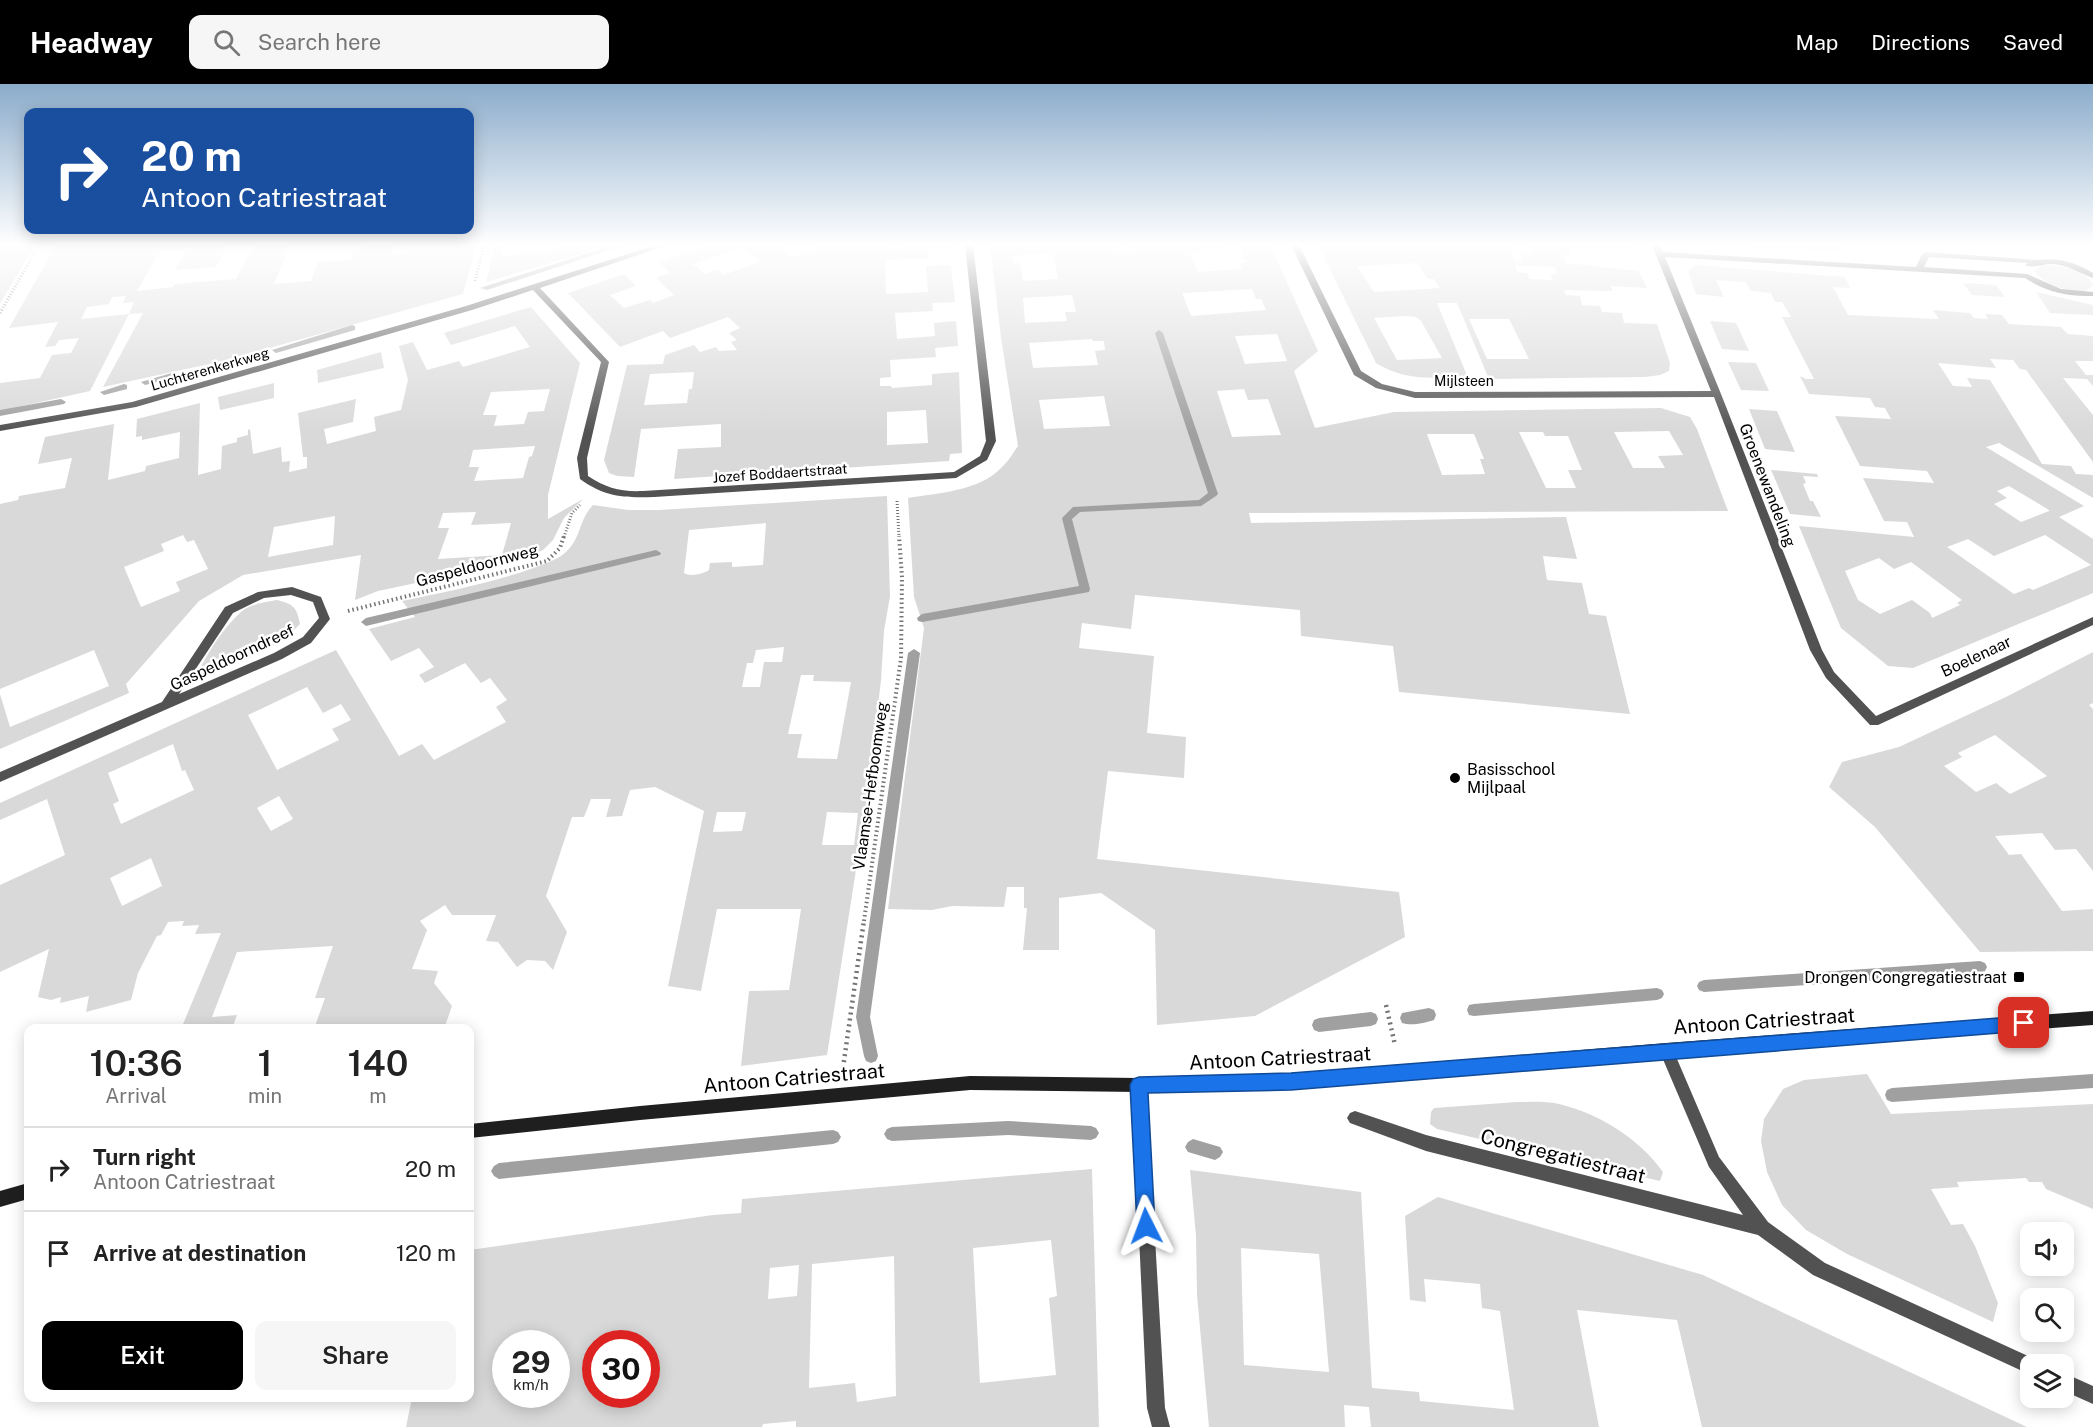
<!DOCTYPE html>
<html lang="en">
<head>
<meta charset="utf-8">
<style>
	:root { --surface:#fff; --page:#f6f6f6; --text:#222; --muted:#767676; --line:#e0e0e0; --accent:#000 }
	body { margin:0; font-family:"Public Sans",sans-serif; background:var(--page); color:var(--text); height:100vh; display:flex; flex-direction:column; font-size:22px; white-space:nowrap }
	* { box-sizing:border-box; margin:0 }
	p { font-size:20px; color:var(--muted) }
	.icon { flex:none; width:33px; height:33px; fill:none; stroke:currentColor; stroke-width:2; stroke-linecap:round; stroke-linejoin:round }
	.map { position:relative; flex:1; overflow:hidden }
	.details { position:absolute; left:24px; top:940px; width:450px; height:378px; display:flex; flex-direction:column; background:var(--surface); border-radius:12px; box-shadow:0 3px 15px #0003 }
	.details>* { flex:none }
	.hud { position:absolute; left:24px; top:24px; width:450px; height:126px; border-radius:12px; box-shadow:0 3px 15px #0003; background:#1a4fa0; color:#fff; overflow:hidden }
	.tools { position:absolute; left:2020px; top:1138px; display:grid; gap:12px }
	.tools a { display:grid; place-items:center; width:54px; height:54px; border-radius:12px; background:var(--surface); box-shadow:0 3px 15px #0003; font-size:30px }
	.speed { position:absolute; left:492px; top:1246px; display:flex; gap:12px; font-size:30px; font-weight:700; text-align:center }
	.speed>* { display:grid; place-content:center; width:78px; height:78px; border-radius:50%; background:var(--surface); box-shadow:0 3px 15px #0003; line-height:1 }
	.speed small { font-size:15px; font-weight:400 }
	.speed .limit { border:9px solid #d22; background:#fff; color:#111 }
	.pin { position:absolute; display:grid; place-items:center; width:51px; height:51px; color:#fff; margin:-26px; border-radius:12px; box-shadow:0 3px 9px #0006 }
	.me { position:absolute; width:66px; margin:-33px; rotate:357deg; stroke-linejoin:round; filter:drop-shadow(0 0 4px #0008) }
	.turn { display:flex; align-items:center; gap:21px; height:126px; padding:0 18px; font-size:27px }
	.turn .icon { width:78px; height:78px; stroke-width:2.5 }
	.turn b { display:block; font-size:42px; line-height:51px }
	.eta { display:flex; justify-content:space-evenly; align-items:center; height:102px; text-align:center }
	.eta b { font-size:36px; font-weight:600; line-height:42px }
	.button { display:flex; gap:12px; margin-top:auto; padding:12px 18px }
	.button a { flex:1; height:69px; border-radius:12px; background:var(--accent); color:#fff; font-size:24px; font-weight:600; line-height:69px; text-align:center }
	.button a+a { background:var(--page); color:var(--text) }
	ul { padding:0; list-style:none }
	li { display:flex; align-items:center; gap:18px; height:84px; padding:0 18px; border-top:2px solid var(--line) }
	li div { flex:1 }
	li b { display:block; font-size:22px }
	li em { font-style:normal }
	header { display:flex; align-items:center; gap:36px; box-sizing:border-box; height:84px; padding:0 30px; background:var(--accent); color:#fff }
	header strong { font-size:28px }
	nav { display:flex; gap:33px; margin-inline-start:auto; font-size:21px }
	.search { width:420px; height:54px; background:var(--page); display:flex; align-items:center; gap:15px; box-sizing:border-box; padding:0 21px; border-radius:12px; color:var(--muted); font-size:22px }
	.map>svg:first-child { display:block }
</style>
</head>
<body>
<header>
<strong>Headway</strong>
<div class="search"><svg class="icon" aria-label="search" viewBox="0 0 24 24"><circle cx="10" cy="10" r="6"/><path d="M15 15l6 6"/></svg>Search here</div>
<nav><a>Map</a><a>Directions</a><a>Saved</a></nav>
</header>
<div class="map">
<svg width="2093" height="1343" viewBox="0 0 2093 1343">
	<rect width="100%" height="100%" fill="#fff"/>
	<!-- green -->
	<g fill="#d9d9d9" fill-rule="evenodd">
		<polygon points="0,161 35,161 0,220"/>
		<path d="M56,161h172l-12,22 -41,3 12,-21 -27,2 -23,40 36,-4 2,-3 61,-5 17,-34h83l-47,2 -15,37 37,-3 7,-19 33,-2 3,-8 6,-1 2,-6h32l-3,9 45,-5v3l23,-2 1,-5h16l-13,49 -240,67 -120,26 40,-74 -14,1 -39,77 -90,20v-28l40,-5 12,-23 19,-2 8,-15 -20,2 -4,6 -10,1 13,-25 -49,6zM126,212l-3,7 11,-1 -5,12 -48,5 6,-12 22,-3 3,-7z"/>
		<polygon points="495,161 502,161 502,172 582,161 611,161 486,198"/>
		<path d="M709,161h68l15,12 28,-10 -1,-2h70v3h16l1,-3h43v3l-20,1v9l-44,2 1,34 42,-2 -2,-26 25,-1 4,37 -23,1 1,8 -38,2 2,26 38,-3 -1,-13 22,-2 2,25 -23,2 1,9 -46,3 1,17 -11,1v8h11l1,2 40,-3v-11l27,-2 3,81 -12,1 -1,7 -275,18 4,-30 43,-2v-23l-80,5 -7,48 -17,-1 -8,-3 -5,-13 23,-95 36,-1 2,-9 29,-10 6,7 16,-5 3,4 18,-1 -6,-8 6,-2 -8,-7 11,-5 -12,-11 -58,21 -7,-7 -43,16 -52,-54 56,-19 12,12 -26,9 14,13 26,-8 3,3 21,-8 -18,-17 14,-5 -11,-11zM743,163l17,15 -37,13 -5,-5 -13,4 -12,-10zM694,288l-2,17h-3l-2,14 -43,2 6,-31zM926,326l2,33 -41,2v-33z"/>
		<path d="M990,161h130l-6,4 11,5 8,-5 -8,-4h145l48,106 -24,20 21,57 79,-16 267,-4 29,9 7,12 31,82 -479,2 2,10 315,-6 11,42 -34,-3 4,24 35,3 7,31 17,2 24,98 -231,-22 -6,-46 -92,-10 -1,-26 -165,-15 -4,34 -49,-6 -3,25 75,8 -7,77 39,4 -2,41 -76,-7 -11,88 302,33 6,45 -150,79 -98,9 -2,-95 -54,-37 -42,5v52h-36l4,-42h-3v-21h-17l-3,20 -52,-1 -20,4 -44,-1 36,-281 -10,-31 -6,-99c30,-5 71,-7 93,-30 7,-6 12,-15 17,-22l-17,-108zM1239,162l4,3 -3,1 6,13h-6l2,6 -44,3 -9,-19 15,-1 -1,-5zM1053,169l5,26 -35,2 -3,-18h-6l-2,-7zM1252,205l4,10h5l5,11 -75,6 -9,-23zM1072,211l4,17h-11l2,9 -42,2 -2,-25zM1277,250l10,27 -42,3 -10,-28zM1092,255l1,2h11l1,9 -10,1 3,14 -65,3 -4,-25zM1244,305l4,11 20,-1 13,36 -49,2 -15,-46zM1104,312l6,30 -66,3 -5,-29zM1669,347l14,24 -25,1 7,12h-32l-19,-36zM1519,348h24l2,4h23l14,34h-14l8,18h-30zM1427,350h47l10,25h-4l5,15 -43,1z"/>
		<path d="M1318,161h29l1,2 40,-2 1,2 120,-2 5,15 8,1 -2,-9 12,1 -2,-8h100l1,4 -62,-2 2,8h-8l3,8 73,8 8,17 -36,-2 1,5 -48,-1 2,5 14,1 2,9 18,1 2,6 20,1 2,10 33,1 13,39 -1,8 -9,4 -15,2 -156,2 -32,-76h-20l31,75c-35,-1 -61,4 -92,-15zM1418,179l10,16h6l6,9 -66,4 -17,-26zM1515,181l40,2 2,7h-6l1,6 -22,-1 -3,-6 -10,-1zM1403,232l13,1 5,4 21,37 -45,2 -23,-42zM1469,235h40l20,40h-42z"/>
		<polygon points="1729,161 1835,161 1839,168"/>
		<path d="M1695,181l150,12 5,11 -17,-1 15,28 91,4 -6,-9 37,3 4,5 14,1 -3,-5 17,1 7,9 52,3 7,7 25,2v25h-18l11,14h7v11l-6,-7 -24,-1 30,37v47l-67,-92 -6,-1 -7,-9 -23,-1 6,9 -58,-5 15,23 19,1 -5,-9 23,2 52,84 29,2 5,8 17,1v23l-94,-55 -13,4 98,59 -25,11 34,22v54l-180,75 -25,-2 -47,-38 -42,-102 115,11 -7,-15 -23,-1 -21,-43 71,5 -7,-12 -67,-5 -25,-50 56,3 -6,-11 -10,-1 -5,-9 -61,-4 -9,-18 6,3h8l-32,-62h9l-9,-15h-7l-4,-9 -20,-2 -5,-9 -30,-2 8,17 -28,-3 -8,-23zM2009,402l40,24v1l-28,11 -27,-18 13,-6 -10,-7zM2045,451l46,30 -58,25 -4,-2 -15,6 -67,-47 21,-8 26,17zM1879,474l15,11 17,-7 51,38 -5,3 3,2 -28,13 -2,-5 -18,-13 -32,14 -22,-14 -13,-29z"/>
		<path d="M2042,181c19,1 42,2 51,20l-8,7c-20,-2 -37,-5 -51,-21z"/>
		<polygon points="1963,199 1996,201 2005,213 1972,211"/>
		<polygon points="2036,208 2093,221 2093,231 2050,229"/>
		<path d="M531,223l49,56 -32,132v24l35,-20 -19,19 -11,22 -10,10 -24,11 -141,30 -23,9 6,-45 -118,20 -44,26 -73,83 3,9 -129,56v-55l10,33 99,-41 -15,-36 -94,39v-185l18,-4 1,-4 46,-8 7,-30 -34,6 7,-27 69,-13 -6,56 37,-9 1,-5 33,-8 1,-26 -38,8v-4l-6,1 1,-18 63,-16 -2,72 23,-6 1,-23 15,-4v-4l11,-3v-5l2,-1 3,25 28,-7 1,15 8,-1 -1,11 18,-4v-11h-4l-5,-44 58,-14 -3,23 -29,7 3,15 49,-13 -2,-14 27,-7 7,-30 -9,-34 14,-4 14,28 32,-9 4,6 67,-20 -15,-21 -64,19 -7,-12zM550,305l-6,22 -16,1 -4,12 -30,2 3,-11h-14l8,-23zM535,362l-3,10 -3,1 -6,21 -49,3 5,-14h-10l4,-17zM476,428l-5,13 40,-2 -9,32 -64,4 11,-31h-11l5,-15zM335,432l-2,29 -65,12 6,-30zM183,451l4,7 7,-2 14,29 -32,13 4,9 -39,16 -17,-40 40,-16 -3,-7z"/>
		<polygon points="1710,237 1736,239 1749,267 1722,265"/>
		<polygon points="381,268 384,284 318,299 317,286"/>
		<polygon points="1728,278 1756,279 1769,307 1741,306"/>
		<polygon points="274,299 274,314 220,326 218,313"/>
		<polygon points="1749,325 1777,327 1795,368 1765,365"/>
		<polygon points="1771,386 1817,390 1818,393 1803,392 1806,399 1803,400 1810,417 1813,417 1821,433 1790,430"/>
		<path d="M887,412l3,100 -6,35 -3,49 -15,126 -39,249 -86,11 8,-75 40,-1 12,-81h-84l-16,82 -33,-5 36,-175 -49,-24 -25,3 -8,26 -16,1 5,-18h-20l-7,18h-12l-26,79 21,36 -14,38 -8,-9 -18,-1 -10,7 -19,-25 -12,-1 10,-26h-44l-7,-10 -25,16 7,9 -15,39 26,2 -4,12 18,23 -8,23h-130l11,-31h-10l18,-52 -96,6 -25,65 25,-2 -5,14h-51l40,-96 -26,1 4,-9 -17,1 2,-5 -16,1 -7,13 -4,1 -19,37 -7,27 -45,12 3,-16 -29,7 1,-6 -10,3 -13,-3 11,-48 -49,23v-87l65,-30 -18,-56 -47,21v-17l336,-153 63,106 23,-12 12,16 72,-38 -10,-15 11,-7 -17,-22 -9,5 -16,-20 -40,20 -6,-8 15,-8 -15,-19 -28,13 -22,-32 46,-12 -13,-16c43,-9 85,-17 126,-31 13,-5 28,-9 38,-18 16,-15 12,-31 27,-47l35,5h31zM766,439l-3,42 -31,2v-5l-22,1 -1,7c-6,4 -19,7 -25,3l5,-43zM784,563l-2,15h-18l-4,25h-18l5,-24h6l3,-13zM801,591h13l-1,6 38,1 -14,77 -40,-1 5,-24h-14zM307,603l16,26 18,-9 10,16 -19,9 7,11 -62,30 -29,-55zM173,660l9,27 3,-1 9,20 -73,34 -8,-20 6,-3 -11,-28zM279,712l14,23 -22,12 -14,-23zM717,728h29l-4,19 -29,1zM827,728l31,1 -4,32h-32zM151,774l11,28 -40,20 -12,-28z"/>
		<path d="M277,516c16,4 20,7 23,24 -26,29 -70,40 -104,54 9,-22 27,-50 45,-66 9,-8 24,-10 36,-12z"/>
		<path d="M2093,568v51l-4,2 4,4v162l-17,-22 -21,1 -13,-17 -47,3 14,19 12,-1 41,57 31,-2v42l-113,1 -105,-125 -46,-40 13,-25 57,-15 109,-51zM1995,651l52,41 -37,18 -14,-11 -20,9 -32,-26 18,-9 -4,-4z"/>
		<polygon points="1867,990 1891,1030 2093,1020 2093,1125 2046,1105 2042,1098 2029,1098 2026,1094 1957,1098 1959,1103 1931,1105 1951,1141 1963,1140 1975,1162 1998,1219 1993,1238 1847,1170 1806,1146 1782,1121 1767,1088 1761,1057 1764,1035 1783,1005 1804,996"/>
		<path d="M1517,1018c13,0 29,-1 42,2 39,9 81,35 104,68l-3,9 -223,-52 -7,-5 1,-12 3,-4z"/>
		<path d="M1092,1085l7,258h-303v-6l-33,3 -1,3h-356l6,-29h58v-148l243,-35 28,-2 1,-14zM1051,1156l6,56 -8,2 7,77 -76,8 -7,-135zM894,1172l2,140 -39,6 -2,-19 -46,5 3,-124zM799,1181l-2,31 -29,3 2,-31zM506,1260h50v51h-50zM596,1260h50v51h-50z"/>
		<path d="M1190,1086l171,22 11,196 47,4 1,9 94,9 -14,-99 -18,-3 -2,-24 -56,-5 2,23 -16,-2 -5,-84 33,-19 265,78 324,152h-325l-25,-107 -100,-10 22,117h-228l-2,-20 -25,-2 1,22h-136l-12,-132 -1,-59zM1241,1164l78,6 10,118 -85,-7z"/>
	</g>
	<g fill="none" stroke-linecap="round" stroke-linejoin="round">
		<!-- stream -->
		<g fill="#a0a0a0" fill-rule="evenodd">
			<polygon points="613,161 625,161 487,206 480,204"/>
			<polygon points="352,241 355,242 355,246 276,269 272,266"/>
			<polygon points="1159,246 1163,249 1218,410 1216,412 1201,422 1080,428 1072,435 1090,505 1089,508 922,538 918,537 917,534 922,530 1079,502 1062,434 1073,423 1199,416 1208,409 1155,249"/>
			<polygon points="235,274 239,277 238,279 198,290 194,287"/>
			<polygon points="175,288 179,291 178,293 145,301 141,298"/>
			<polygon points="124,300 127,301 127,305 104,311 100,308"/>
			<polygon points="61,315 66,318 64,320 0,332 0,326"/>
			<polygon points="656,466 661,469 660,471 366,542 361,538 366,534"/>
			<polygon points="914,565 920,569 870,933 878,972 876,977 871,979 866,977 864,972 856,933 908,569"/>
			<polygon points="1980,877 1985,879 1987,883 1985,887 1980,889 1704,908 1699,906 1697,902 1699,898 1704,896"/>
			<polygon points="1657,904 1662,906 1664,910 1662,914 1657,916 1474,932 1469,931 1467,926 1469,921 1474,920"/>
			<path d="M1429,924l5,2 2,5 -2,5c-9,3 -23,6 -32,3l-2,-5 2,-5z"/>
			<polygon points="1371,928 1376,930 1378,935 1376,940 1371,942 1319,948 1314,946 1312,941 1314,936 1319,934"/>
			<polygon points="2093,990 2093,1004 1892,1018 1887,1016 1885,1011 1887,1006 1892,1004"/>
			<polygon points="1008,1037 1091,1042 1096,1044 1099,1049 1096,1054 1091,1056 1008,1051 892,1057 887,1055 884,1050 887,1045 892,1043"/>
			<polygon points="833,1046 838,1048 841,1053 838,1058 833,1060 499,1095 494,1092 491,1087 494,1082 499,1079"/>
			<polygon points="1193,1055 1220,1063 1223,1068 1220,1073 1215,1076 1188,1068 1185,1063 1188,1058"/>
		</g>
		<!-- path-far2 -->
		<g stroke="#747474" stroke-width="3" stroke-dasharray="1 2" stroke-linecap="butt">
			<polyline points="475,197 484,161"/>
			<polyline points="0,229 39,161"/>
			<polyline points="897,417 899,453"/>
			<polyline points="564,453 572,429 580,421"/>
		</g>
		<!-- path-far1 -->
		<g stroke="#747474" stroke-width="4" stroke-dasharray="1.5 3" stroke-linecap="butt">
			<polyline points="348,527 547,477 560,464 564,452"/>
			<polyline points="864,837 901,574 902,493 899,452"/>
		</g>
		<!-- path -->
		<g stroke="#747474" stroke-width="4.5" stroke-dasharray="2 4" stroke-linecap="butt">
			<polyline points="1386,921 1395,961"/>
			<polyline points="843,984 864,836"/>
		</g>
		<!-- street -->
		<g fill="#525252" fill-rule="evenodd">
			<path d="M656,161h12l-128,43 69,74 -22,96 1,18c18,12 33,16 55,15l311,-19 26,-16 6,-15 -21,-196h8l23,196 -9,19 -31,18 -302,19c-31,1 -49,0 -74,-18l-3,-21 24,-96 -68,-72 -61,20 -336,97 -136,24v-6l132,-23 334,-96z"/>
			<path d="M1291,161h8l62,126 21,13 33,8 296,-1 -59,-146h8l3,7 253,15 6,-13 4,-2 113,8c19,-3 38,3 54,13v5c-14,-5 -25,-13 -40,-14 -9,-1 -21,5 -28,1l3,-2 -99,-6 -5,10 103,7 34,15 32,3v4c-25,1 -47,-4 -68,-18l-360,-21 56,137 101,256 12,22 42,44 217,-99v8l-215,100h-8l-44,-47 -16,-28 -96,-253 -299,1 -39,-10 -22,-13z"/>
			<path d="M292,503l29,10 9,22 -19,24 -29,16 -282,123v-10l162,-70 63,-95 33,-15zM291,511l22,7 6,16 -16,19 -29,16 -95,41 54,-81 31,-15z"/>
			<polygon points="1666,959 1671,961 1719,1073 1768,1138 1825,1179 2037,1276 2039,1281 2031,1281 2031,1291 1813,1191 1758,1151 1426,1067 1350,1039 1347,1034 1350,1029 1355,1027 1426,1051 1743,1131 1709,1083 1659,966 1661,961"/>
			<polygon points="1139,994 1144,996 1146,1001 1165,1324 1170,1343 1152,1343 1147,1324 1132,1001 1134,996"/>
			<polygon points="2064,1289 2093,1302 2093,1320 2064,1307"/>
		</g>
		<!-- secondary -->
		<g fill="#1f1f1f" fill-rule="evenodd">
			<polygon points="2093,927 2093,941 1666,973 1291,1004 1139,1008 970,1006 640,1036 470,1054 470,1040 640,1022 970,992 1139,994 1291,990 1666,959"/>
			<polygon points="28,1099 28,1115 0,1123 0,1107"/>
		</g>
	</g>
	<!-- sky -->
	<linearGradient id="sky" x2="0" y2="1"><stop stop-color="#8baccb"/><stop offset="0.46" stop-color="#fff"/><stop offset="1" stop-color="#fff" stop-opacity="0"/></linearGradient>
	<rect width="2093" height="349" fill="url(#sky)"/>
	<!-- route -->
	<polygon fill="#1a73e8" stroke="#114b97" stroke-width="1.5" points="2024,932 2030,934 2032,939 2030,945 2024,947 1291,1006 1148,1009 1155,1142 1152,1149 1146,1151 1139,1149 1137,1142 1130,1001 1133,995 1139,993 1291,989"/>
	<!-- markers -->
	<g fill="#000" stroke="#fff" stroke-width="2">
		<circle cx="1455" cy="694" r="6"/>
		<rect x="2013" y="887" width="12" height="12" rx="3"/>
	</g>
	<g text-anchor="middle" stroke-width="5" stroke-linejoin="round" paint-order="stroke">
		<!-- far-street labels -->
		<g font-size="14" fill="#000" stroke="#fff">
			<text transform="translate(210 285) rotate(-16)" y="5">Luchterenkerkweg</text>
			<text x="1464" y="302">Mijlsteen</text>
			<text transform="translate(780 389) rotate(-4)" y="5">Jozef Boddaertstraat</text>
		</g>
		<!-- street labels -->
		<g font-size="16" fill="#000" stroke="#fff">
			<text transform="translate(1768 401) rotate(69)" y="6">Groenewandeling</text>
			<text transform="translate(477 481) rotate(-15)" y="6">Gaspeldoornweg</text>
			<text transform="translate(1976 572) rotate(-25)" y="6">Boelenaar</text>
			<text transform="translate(232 573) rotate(-25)" y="6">Gaspeldoorndreef</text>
			<text transform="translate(870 702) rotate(-82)" y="6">Vlaamse-Hefboomweg</text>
		</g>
		<!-- poi labels -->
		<g font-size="16" fill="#000" stroke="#fff" text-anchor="start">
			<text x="1467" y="691">Basisschool<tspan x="1467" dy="18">Mijlpaal</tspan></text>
			<text x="2007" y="899" text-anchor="end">Drongen Congregatiestraat</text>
		</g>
		<!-- near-street labels -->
		<g font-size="20" fill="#000" stroke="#fff">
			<text transform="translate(1764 937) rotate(-4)" y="7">Antoon Catriestraat</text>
			<text transform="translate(1280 974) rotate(-3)" y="7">Antoon Catriestraat</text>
			<text transform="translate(794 994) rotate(-5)" y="7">Antoon Catriestraat</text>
			<text transform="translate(1563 1072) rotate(14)" y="7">Congregatiestraat</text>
		</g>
	</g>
</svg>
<div class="tools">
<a><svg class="icon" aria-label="sound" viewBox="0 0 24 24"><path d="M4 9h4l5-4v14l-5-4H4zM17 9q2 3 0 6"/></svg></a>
<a><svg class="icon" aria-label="search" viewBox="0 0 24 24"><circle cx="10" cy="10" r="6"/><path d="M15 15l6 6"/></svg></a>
<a><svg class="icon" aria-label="layers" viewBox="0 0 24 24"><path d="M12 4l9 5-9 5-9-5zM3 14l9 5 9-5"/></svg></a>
</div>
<div class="speed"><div>29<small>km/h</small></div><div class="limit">30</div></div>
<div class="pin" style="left:2024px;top:939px;background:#d93025"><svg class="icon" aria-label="arrive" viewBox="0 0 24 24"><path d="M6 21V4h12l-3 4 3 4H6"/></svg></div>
<svg class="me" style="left:1146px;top:1142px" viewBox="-20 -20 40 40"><path d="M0-17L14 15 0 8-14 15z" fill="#1a73e8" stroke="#fff" stroke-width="4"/></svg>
<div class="hud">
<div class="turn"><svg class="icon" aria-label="right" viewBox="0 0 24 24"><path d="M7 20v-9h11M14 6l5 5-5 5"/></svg><div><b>20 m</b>Antoon Catriestraat</div></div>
</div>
<section class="details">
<div class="eta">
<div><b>10:36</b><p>Arrival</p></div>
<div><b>1</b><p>min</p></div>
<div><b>140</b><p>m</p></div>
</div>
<ul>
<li><svg class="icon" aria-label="right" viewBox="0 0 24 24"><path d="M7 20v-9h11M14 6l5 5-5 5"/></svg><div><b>Turn right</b><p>Antoon Catriestraat</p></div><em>20 m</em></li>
<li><svg class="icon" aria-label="arrive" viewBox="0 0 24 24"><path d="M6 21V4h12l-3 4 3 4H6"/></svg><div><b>Arrive at destination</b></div><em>120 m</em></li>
</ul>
<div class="button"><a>Exit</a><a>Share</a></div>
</section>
</div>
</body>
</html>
